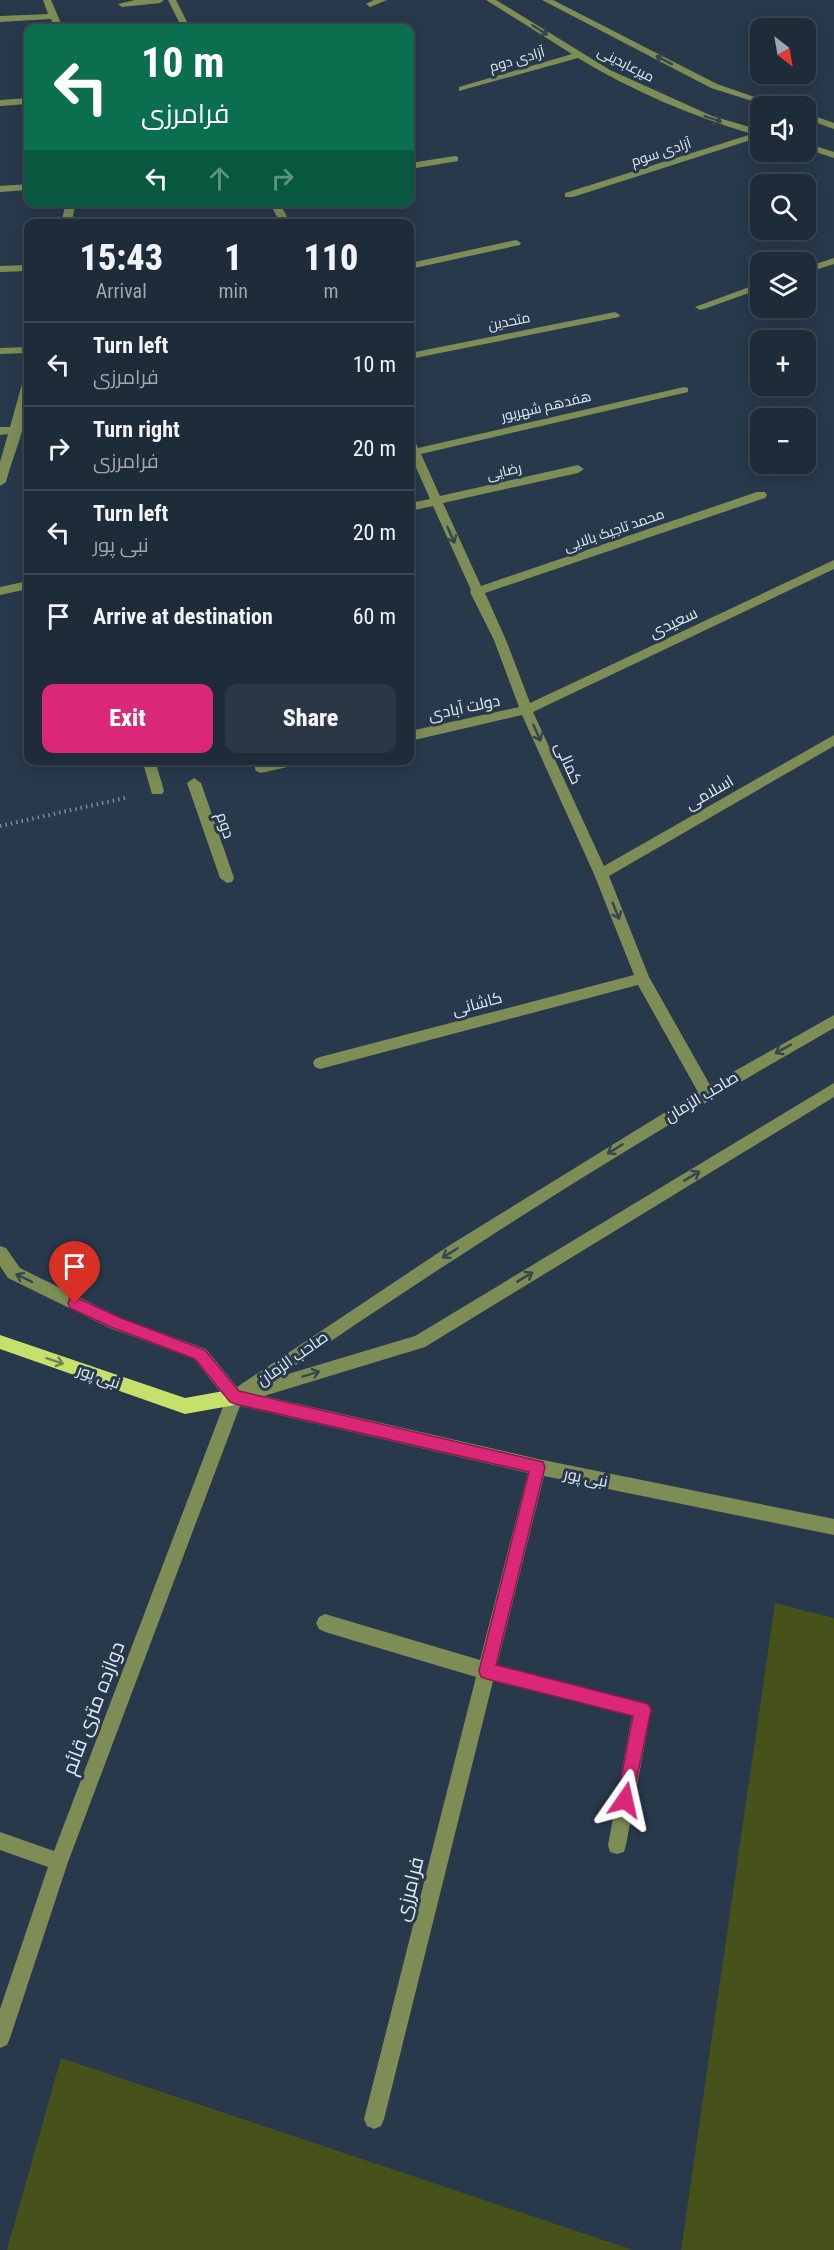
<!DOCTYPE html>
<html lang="en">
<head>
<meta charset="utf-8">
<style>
	:root { --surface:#1e2b39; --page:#2b3744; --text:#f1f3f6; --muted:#a1a7ae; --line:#3c4753; --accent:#db2777 }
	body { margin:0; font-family:"Roboto Condensed",Cairo,sans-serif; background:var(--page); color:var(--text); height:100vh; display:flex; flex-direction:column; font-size:22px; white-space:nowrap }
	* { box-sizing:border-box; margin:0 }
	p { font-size:20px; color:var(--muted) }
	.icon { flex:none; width:33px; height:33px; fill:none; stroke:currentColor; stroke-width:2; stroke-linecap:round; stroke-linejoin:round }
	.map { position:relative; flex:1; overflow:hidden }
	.drawer { position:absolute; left:24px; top:219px; width:390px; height:546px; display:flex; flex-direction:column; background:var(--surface); border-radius:12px; box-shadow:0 3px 15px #0003,0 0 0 2px var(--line) }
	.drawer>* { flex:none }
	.top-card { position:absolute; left:24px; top:24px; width:390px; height:183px; border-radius:12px; box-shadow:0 3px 15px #0003,0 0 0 2px var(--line); background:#0b6e4f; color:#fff; overflow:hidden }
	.needle { width:39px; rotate:149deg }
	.fabs { position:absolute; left:750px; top:18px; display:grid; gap:12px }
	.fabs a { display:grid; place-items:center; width:66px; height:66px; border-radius:12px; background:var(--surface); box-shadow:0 3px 15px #0003,0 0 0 2px var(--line); font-size:30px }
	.pin { position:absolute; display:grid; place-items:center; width:51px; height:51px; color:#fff; margin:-62px -26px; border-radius:50% 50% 50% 0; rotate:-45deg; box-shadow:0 0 6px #0007 }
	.pin .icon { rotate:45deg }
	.me { position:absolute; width:66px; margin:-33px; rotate:11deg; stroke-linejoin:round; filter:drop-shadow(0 0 4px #0008) }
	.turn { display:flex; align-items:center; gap:21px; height:126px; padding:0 18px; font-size:27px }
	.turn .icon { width:78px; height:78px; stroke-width:2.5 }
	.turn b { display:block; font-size:42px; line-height:51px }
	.lanes { display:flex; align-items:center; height:57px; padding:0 18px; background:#0003; justify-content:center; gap:30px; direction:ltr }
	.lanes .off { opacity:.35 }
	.eta { display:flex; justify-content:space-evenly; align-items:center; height:102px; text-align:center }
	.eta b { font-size:36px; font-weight:800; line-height:42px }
	.primary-button { display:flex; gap:12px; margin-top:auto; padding:12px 18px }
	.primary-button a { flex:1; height:69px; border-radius:12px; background:var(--accent); color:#fff; font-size:24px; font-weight:800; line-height:69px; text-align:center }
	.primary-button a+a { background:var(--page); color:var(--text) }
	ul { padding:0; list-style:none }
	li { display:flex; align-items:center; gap:18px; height:84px; padding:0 18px; border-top:2px solid var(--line) }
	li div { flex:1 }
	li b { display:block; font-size:22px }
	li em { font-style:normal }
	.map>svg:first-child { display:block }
</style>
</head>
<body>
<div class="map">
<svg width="834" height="2250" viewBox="0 0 834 2250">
	<rect width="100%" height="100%" fill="#28394c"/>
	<!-- green -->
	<g fill="#46521a">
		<polygon points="775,1603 834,1618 834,2250 681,2250"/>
		<polygon points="61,2058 633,2250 7,2250"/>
	</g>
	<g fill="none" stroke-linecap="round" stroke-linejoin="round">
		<!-- path -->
		<polyline stroke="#7b8999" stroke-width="4" stroke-dasharray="1.5 4" stroke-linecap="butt" points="0,826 125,798"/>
		<!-- minor -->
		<g fill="#7e8d56" fill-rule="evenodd">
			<polygon points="43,0 51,0 63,28 55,28 51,19 0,22 0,16 48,14"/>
			<polygon points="135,0 164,0 160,3 122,7 118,4"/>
			<polygon points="168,0 176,0 190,28 182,28"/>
			<polygon points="374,0 387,0 370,7 366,4"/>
			<path d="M486,0h10l114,70 102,46 48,14v7l-187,60h-8v-4l187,-59c-60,-18 -120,-43 -174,-76l-119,33v-4l113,-33z"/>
			<polygon points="542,0 553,0 717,84 781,106 768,106 711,88"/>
			<polygon points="28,98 28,104 0,106 0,100"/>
			<polygon points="806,113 834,123 834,129 806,119"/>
			<polygon points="806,143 834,152 834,158 806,149"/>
			<polygon points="455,156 458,157 458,161 410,169 410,163"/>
			<polygon points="28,184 28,190 0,192 0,186"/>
			<polygon points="66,202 76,202 71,224 61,224"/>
			<polygon points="269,202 279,202 291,224 281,224"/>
			<polygon points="516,240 521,243 520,245 410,269 410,263"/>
			<polygon points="834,258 834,264 806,273 806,267"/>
			<polygon points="28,265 28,271 0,272 0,266"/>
			<polygon points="760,283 760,289 704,309 700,310 695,307"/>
			<polygon points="615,312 620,315 619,317 410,359 410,353"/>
			<polygon points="28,347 28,353 0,354 0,348"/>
			<path d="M28,381c4,33 -13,69 -22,101l-6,4v-24l8,-28 -8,1v-8h10l12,-43z"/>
			<path d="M684,387l4,1v4l-267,62 19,42 138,-31 6,4 -6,4 -135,30 38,83 276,-94h8l2,3 -2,3 -280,95 21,47 24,63 304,-143v9l-301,143 71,154 230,-131v11l-225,130 40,101 61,108 124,-70v13c-190,108 -375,225 -556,349l137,-41 419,-253v14l-409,250 -161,49 274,63 296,60v16l-290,-59 -47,189 151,39 3,6 -25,135 -2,7 -7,2 -7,-2 -2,-7 24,-129 -139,-35 -109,438 -3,7 -7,3 -7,-3 -3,-7 112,-442 -151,-45 -6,-3 -3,-6 3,-6 6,-3 155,46 48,-187 -288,-67 -172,456 -58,176 -3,7 -7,3v-39l48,-142 -48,-17v-18l54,19 172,-452 -32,-40 -84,-31 -102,-50 -8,-12v-20l6,2 14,20 101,50 85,31 31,38 213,-142 248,-153 -60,-107 -318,84 -5,-2 -2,-4 2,-4 5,-2 314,-82 -40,-101 -72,-159 -112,26v-10l109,-24 -25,-67 -24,-48 1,-2 -38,-84 -23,5v-8l20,-4 -20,-45v-14h4l4,8z"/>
			<polygon points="28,581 28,589 0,595 0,587"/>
			<polygon points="142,760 155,760 164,791 162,794 152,794"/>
			<polygon points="252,760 302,760 296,765 261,773 256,771"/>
			<polygon points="194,778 201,783 234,878 232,882 227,883 220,878 187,783"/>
		</g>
		<!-- major -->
		<polygon fill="#c5e16c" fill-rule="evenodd" points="0,1335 185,1398 235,1389 241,1392 243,1397 241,1402 235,1405 185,1414 0,1349"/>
	</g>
	<!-- one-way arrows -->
	<defs><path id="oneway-shaft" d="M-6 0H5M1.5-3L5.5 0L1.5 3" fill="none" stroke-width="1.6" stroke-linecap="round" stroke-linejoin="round" transform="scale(1.5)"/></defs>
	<g stroke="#35464e">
		<use href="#oneway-shaft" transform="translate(540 30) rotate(32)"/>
		<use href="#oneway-shaft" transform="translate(664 60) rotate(-153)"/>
		<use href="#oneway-shaft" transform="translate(713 119) rotate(19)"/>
		<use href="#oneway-shaft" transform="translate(451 535) rotate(66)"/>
		<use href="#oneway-shaft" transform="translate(537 733) rotate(66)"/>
		<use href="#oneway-shaft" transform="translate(616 911) rotate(68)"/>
		<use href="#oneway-shaft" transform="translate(783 1049) rotate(151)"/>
		<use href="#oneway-shaft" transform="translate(615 1149) rotate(148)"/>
		<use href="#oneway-shaft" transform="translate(692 1176) rotate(-31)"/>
		<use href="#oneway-shaft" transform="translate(450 1253) rotate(148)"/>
		<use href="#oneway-shaft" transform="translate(525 1277) rotate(-31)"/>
		<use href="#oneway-shaft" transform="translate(24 1278) rotate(-154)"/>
		<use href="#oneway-shaft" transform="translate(311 1374) rotate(-17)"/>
	</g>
	<use stroke="#6f855a" href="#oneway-shaft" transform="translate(55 1361) rotate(19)"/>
	<!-- route -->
	<polygon fill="#db2777" stroke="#8e194d" stroke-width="1.5" points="75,1297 121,1318 205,1350 239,1391 543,1462 545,1467 496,1665 648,1704 651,1710 631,1806 625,1808 619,1806 617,1800 633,1716 487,1679 481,1677 479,1671 529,1472 235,1404 230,1402 195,1359 111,1327 70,1308 68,1303 70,1298"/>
	<g text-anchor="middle" stroke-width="6" stroke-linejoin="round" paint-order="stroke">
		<!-- far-street labels -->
		<g font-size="14" fill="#e1ebf8" stroke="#28394c">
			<text transform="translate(517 59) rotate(-16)" y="5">آزادی دوم</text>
			<text transform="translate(626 64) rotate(27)" y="5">میرعابدینی</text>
			<text transform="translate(661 152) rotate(-18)" y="5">آزادی سوم</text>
			<text transform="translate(509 321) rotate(-11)" y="5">متحدین</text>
			<text transform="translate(546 406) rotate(-13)" y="5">هفدهم شهریور</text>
			<text transform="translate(504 471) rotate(-13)" y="5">رضایی</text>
			<text transform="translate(614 530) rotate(-19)" y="5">محمد تاجیک بالایی</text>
		</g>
		<!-- street labels -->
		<g font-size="16" fill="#e1ebf8" stroke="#28394c">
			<text transform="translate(673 622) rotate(-25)" y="6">سعیدی</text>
			<text transform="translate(464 707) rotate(-12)" y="6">دولت آبادی</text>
			<text transform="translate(569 763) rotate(66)" y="6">کمالی</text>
			<text transform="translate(709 792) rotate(-30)" y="6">اسلامی</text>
			<text transform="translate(226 825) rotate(71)" y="6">دوم</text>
			<text transform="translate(477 1003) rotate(-15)" y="6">کاشانی</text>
			<text transform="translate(701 1096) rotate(-31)" y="6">صاحب الزمان</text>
			<text transform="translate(292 1358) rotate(-35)" y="6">صاحب الزمان</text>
			<text transform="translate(99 1376) rotate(19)" y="6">نبی پور</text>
			<text transform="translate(586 1477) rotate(11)" y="6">نبی پور</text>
		</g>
		<!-- near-street labels -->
		<g font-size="20" fill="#e1ebf8" stroke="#28394c">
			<text transform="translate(93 1708) rotate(-69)" y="7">دوازده متری قائم</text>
			<text transform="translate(409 1889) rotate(-76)" y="7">فرامرزی</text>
		</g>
	</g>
</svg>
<div class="fabs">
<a><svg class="needle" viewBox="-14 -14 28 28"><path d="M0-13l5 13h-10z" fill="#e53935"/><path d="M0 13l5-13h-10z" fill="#a1a7ae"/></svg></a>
<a><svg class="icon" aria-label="sound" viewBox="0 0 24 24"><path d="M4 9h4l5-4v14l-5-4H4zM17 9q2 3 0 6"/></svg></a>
<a><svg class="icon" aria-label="search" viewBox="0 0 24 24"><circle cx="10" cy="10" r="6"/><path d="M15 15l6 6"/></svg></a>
<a><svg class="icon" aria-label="layers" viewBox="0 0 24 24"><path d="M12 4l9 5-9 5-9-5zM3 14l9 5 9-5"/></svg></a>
<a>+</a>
<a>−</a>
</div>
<div class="pin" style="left:75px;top:1303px;background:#d93025"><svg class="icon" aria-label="arrive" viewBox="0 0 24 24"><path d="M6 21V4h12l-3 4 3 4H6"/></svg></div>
<svg class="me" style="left:625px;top:1800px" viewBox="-20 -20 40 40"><path d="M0-17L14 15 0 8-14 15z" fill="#db2777" stroke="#fff" stroke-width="4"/></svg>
<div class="top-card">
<div class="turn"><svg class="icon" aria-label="left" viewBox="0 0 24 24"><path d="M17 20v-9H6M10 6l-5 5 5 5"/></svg><div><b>10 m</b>فرامرزی</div></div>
<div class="lanes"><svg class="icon" aria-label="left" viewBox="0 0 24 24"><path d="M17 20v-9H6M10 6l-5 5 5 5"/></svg><svg class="icon off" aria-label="ahead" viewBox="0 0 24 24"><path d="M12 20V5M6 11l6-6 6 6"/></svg><svg class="icon off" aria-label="right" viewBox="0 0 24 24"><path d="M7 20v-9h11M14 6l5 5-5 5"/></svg></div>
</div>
<section class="drawer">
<div class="eta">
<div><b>15:43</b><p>Arrival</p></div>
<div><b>1</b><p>min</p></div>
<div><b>110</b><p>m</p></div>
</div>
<ul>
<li><svg class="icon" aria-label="left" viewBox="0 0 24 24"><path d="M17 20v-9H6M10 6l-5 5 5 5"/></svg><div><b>Turn left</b><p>فرامرزی</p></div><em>10 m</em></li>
<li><svg class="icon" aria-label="right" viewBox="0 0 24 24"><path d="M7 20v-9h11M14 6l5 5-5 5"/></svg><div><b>Turn right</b><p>فرامرزی</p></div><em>20 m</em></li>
<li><svg class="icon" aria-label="left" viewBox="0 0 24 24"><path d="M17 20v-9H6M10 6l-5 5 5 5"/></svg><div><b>Turn left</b><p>نبی پور</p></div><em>20 m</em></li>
<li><svg class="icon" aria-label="arrive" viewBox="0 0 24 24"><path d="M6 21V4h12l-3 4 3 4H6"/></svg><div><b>Arrive at destination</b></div><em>60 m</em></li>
</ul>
<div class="primary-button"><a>Exit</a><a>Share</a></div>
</section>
</div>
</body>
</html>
